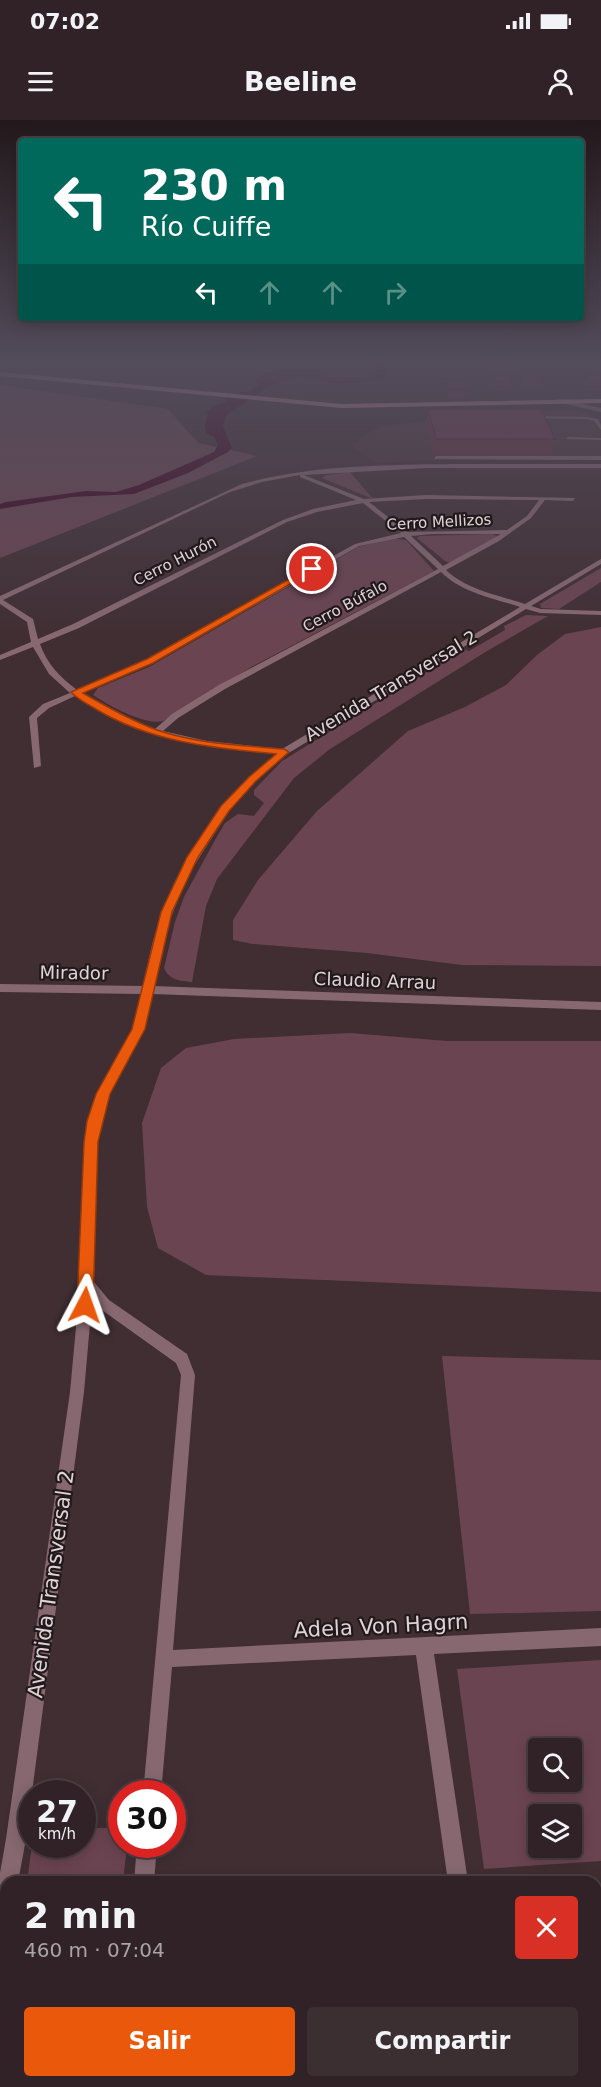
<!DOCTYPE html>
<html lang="es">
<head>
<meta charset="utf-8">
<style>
	:root { --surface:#302226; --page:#3c2f32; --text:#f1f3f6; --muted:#a8a4a7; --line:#4b3f43; --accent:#ea580c }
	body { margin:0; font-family:"DejaVu Sans",sans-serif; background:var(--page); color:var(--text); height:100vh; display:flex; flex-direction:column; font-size:22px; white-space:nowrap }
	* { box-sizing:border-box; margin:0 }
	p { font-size:20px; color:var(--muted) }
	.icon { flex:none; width:33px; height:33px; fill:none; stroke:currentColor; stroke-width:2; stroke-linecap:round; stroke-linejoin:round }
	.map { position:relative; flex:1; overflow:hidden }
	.details { position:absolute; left:0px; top:1756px; width:602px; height:212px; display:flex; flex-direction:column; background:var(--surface); border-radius:18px 18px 0 0; box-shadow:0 3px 15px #0003,0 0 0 2px var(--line) }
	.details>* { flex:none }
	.hud { position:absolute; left:18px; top:18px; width:566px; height:183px; border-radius:6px; box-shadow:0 3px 15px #0003,0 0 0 2px var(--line); background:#00695c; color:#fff; overflow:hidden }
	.fabs { position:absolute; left:528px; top:1618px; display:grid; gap:12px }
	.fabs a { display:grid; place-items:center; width:54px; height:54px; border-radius:6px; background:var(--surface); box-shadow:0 3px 15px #0003,0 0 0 2px var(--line); font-size:30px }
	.speed { position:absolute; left:18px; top:1660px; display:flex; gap:12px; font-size:30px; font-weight:700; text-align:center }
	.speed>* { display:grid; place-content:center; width:78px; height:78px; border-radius:50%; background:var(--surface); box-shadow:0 3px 15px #0003,0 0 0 2px var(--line); line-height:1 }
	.speed small { font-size:15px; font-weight:400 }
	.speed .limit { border:9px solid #d22; background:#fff; color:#111 }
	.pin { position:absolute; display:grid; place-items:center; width:51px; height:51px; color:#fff; margin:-26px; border:3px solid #fff; border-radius:50%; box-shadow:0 2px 6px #0007 }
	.me { position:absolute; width:66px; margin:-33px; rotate:4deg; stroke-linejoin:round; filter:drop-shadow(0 0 4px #0008) }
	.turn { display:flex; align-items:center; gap:21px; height:126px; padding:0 24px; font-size:27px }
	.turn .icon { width:78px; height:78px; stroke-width:2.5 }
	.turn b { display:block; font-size:42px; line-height:51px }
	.lanes { display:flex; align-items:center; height:57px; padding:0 24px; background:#0003; justify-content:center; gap:30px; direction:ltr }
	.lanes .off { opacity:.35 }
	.round { display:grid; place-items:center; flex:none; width:63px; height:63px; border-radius:6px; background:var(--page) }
	.summary { display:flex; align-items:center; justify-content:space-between; height:102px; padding:0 24px }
	h1 { font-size:36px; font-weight:700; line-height:45px }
	.action { display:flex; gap:12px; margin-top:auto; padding:12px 24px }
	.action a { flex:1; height:69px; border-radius:6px; background:var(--accent); color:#fff; font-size:24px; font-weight:700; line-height:69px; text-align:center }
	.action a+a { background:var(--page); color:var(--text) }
	.status { display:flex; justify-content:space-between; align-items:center; height:42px; padding:0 30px; background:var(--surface); direction:ltr }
	.status svg { height:16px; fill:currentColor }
	header { display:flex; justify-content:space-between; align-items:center; height:78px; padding:0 24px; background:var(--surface); font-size:27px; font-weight:700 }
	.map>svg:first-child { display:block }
</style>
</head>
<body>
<div class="status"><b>07:02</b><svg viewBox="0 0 49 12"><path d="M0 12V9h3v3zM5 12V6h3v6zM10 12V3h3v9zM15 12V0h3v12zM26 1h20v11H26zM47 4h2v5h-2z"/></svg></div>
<header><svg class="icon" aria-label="menu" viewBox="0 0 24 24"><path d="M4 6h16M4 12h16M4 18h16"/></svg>Beeline<svg class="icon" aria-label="person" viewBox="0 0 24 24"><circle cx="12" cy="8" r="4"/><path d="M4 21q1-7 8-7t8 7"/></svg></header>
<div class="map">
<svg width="601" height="1967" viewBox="0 0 601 1967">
	<rect width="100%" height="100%" fill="#402e33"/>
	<!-- built -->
	<polygon fill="#4d343c" points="576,290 601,300 601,340 429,340 376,343 352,326 364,315 385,306 486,293"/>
	<!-- green -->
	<g fill="#6b4451" fill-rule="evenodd">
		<polygon points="0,265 168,289 198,323 257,336 0,438"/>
		<polygon points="350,352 373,379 322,358 327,355"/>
		<polygon points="492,414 497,416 450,443 445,441 417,418 420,416"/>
		<path d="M392,418l14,2 28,31 -181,95 -90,55c-18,5 -55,-16 -70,-26l5,-7 51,-21 209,-120z"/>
		<polygon points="601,448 601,462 559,489 541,488 540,484"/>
		<path d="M526,495l22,1 -61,35 -157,98 -36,29 -77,101 -11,27 -14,76c-12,-1 -23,-2 -28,-14l11,-46 9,-25 31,-57 10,-17 7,-5 6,-4 16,2 10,-13 -10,-8v-5l28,-29 182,-112 5,2 36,-21 -1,-4z"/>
		<polygon points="601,507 601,846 462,845 367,833 253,824 233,820 233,800 258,760 317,691 408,611 465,587 506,565 537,535 565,514"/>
		<polygon points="350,913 447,921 601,921 601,1172 206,1155 158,1128 147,1087 142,1003 161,948 186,928 234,919"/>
		<polygon points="442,1236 601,1240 601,1491 470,1494"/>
		<path d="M601,1540v201l-117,8 -27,-200zM538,1629h34v33h-34zM538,1695h34v33h-34z"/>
		<polygon points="83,1708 121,1708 122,1725 127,1725 123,1762 27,1762 32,1725 82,1725"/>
		<polygon points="6,1926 6,1962 106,1962 106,1967 1,1967"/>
	</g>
	<!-- water -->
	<path fill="#3e021e" d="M376,242h9l5,7 -9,10 -7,2 -35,3 -39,-7 -30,8 -44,31 -3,10 9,22 -4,4 -40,21 -54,21 -62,3 -72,12v-5l6,-2 80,-11 30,1 23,-7 75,-33 4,-7 -4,-8 -8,-4 -1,-8 3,-11 -2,-2 10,-7 10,-3 -1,-2 6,-5 20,-4 8,-8 -3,-3c17,-13 45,-14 65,-10l4,6 6,1h37l10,-8z"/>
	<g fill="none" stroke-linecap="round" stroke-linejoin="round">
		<!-- service -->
		<g fill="#876871" fill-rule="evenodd">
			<polygon points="530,296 587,297 598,299 601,305 601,310 594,301 587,299 532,298"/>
			<polygon points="568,317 601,318 601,320 566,319"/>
			<polygon points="436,336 601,336 601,340 434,339"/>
		</g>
		<!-- minor -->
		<g fill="#876871" fill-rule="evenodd">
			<polygon points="559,279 601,288 601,292 557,282"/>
			<path d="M455,344h146v4h-175l-122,7 60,24 62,-4 149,3 -2,3 -28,-1 -14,18 -32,23 -53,29c21,20 52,25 79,34l76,-45v5l-70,42 10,3 60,2v4l-61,-2 -14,-4 -239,145 -32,27 -26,30 -41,64 -21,52 -14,59 448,16v8l-449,-16 -8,35 -35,65 -9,27 -3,21 -3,140 15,18 78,54 8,21 -22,275 428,-22v18l-167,8 34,228h-20l-32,-227 -244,12 -11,127h-18l38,-419 -5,-12 -77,-55 -7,-7 -8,91 -58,447 -8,43h-12v52l-6,2v-63l6,-34 64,-447 10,-108 5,-142 3,-21 9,-27 35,-65 9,-35 -141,-2v-8l143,2c4,-19 8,-40 14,-59 21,-68 66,-128 120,-173 -71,-6 -142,-16 -202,-58l-26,12 -12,10 4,48 -7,2 -5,-51 14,-13 27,-11 -21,-19 -16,-27 -33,13v-5l31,-13 -4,-20 -27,-18v-8l242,-112c69,-19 142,-19 213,-20zM300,355v2l56,23 -43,9 -30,11 -210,104 -35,15 -5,-20 -30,-19 227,-108 32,-10zM426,379l113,1 -12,16 -20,14 -100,2 -38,-30zM363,383l38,30 -46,11 -208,115 -70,31c-17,-13 -30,-26 -37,-46l39,-16 208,-106 30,-10zM432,414h69l-58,32 -32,-30zM404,417l34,32 -219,116 -47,29 -17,15 -43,-17 -30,-19 71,-30 206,-117zM441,452c21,21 52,26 79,35l-238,142 -75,-8 -44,-10 15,-13 47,-29z"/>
			<polygon points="137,1725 157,1725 154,1762 134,1762"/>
			<polygon points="117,1962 139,1962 138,1967 116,1967"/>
			<polygon points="476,1962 498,1962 499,1967 477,1967"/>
		</g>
		<!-- primary -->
		<polygon fill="#d99aae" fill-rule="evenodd" points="0,252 341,284 601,279 601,283 341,288 0,256"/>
	</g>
	<!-- wall -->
	<g fill="#632c40">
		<polygon points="486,242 501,242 500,248 487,248"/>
		<polygon points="504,242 513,242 513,253 504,253 503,247"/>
		<polygon points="523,251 540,257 538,266 525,266 522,260"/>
		<polygon points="494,255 510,261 509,269 495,269 493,263"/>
		<polygon points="585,255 601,255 601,270 587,270 583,263"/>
		<polygon points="449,261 468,262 467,278 448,277"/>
		<polygon points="428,289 555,319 552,335 434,335 427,305"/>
	</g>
	<!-- building -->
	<g fill="#73334a" stroke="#502434" stroke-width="1.5">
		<polygon points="505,242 513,242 514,244 505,244"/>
		<polygon points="523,251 537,251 540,257 526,257"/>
		<polygon points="494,255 508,255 510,261 496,261"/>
		<polygon points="585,255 601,255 601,262 588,262"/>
		<polygon points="449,261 468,262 468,269 448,269"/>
		<polygon points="428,289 541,289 555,319 436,319"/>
	</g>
	<!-- sky -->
	<linearGradient id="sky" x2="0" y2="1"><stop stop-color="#23191c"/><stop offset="0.47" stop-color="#534c5b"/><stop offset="1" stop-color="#534c5b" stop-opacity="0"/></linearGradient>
	<rect width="601" height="517" fill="url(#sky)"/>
	<!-- route -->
	<path fill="#ea580c" stroke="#983908" stroke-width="1.5" d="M309,448l7,1 -163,94 -70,30c24,14 47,27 74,37 40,14 85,15 127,19l5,3 -33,29 -27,30 -31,46 -26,55 -27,117 -35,65 -12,48 -5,163 -3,5 -5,2 -6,-2 -2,-5 7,-163 3,-21 9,-27 36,-65 29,-117 26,-55 34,-51 28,-29 27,-23c-64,-6 -127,-12 -182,-46 -8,-5 -17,-9 -23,-16l76,-33z"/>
	<g text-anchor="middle" stroke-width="4.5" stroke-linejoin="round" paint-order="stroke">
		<!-- far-street labels -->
		<g font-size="15" fill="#e0d3d7" stroke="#21191b">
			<text transform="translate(439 402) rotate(-3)" y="5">Cerro Mellizos</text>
			<text transform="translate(175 441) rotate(-27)" y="5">Cerro Hurón</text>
			<text transform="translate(345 486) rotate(-28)" y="5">Cerro Búfalo</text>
		</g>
		<!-- street labels -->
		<g font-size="18" fill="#e0d3d7" stroke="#21191b">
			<text transform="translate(391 566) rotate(-31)" y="6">Avenida Transversal 2</text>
			<text transform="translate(74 853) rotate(1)" y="6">Mirador</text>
			<text transform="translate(375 861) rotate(2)" y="6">Claudio Arrau</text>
		</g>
		<!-- near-street labels -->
		<g font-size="21" fill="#e0d3d7" stroke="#21191b">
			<text transform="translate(51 1464) rotate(-82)" y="7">Avenida Transversal 2</text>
			<text transform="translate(381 1506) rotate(-3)" y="7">Adela Von Hagrn</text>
		</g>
	</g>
</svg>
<div class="fabs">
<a><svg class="icon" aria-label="search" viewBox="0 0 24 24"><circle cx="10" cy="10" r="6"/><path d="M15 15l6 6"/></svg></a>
<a><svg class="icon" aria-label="layers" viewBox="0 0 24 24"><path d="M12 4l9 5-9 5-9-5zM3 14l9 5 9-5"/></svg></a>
</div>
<div class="speed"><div>27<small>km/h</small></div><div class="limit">30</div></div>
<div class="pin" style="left:312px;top:449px;background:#d93025"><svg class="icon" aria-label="arrive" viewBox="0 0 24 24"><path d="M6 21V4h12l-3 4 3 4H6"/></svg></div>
<svg class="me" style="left:85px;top:1185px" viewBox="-20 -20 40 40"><path d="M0-17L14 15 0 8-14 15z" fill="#ea580c" stroke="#fff" stroke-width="4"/></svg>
<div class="hud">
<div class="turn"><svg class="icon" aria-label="left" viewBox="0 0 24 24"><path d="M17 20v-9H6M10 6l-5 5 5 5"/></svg><div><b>230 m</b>Río Cuiffe</div></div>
<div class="lanes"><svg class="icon" aria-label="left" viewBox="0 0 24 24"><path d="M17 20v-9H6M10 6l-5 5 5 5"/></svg><svg class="icon off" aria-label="ahead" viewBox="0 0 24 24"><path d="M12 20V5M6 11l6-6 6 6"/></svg><svg class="icon off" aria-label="ahead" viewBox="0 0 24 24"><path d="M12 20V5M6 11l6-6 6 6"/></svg><svg class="icon off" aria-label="right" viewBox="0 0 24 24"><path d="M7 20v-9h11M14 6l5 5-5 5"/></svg></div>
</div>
<section class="details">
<div class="summary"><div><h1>2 min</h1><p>460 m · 07:04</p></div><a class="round" style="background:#d93025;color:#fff"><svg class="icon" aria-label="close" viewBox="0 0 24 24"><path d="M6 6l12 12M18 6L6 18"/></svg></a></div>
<div class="action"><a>Salir</a><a>Compartir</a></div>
</section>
</div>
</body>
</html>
